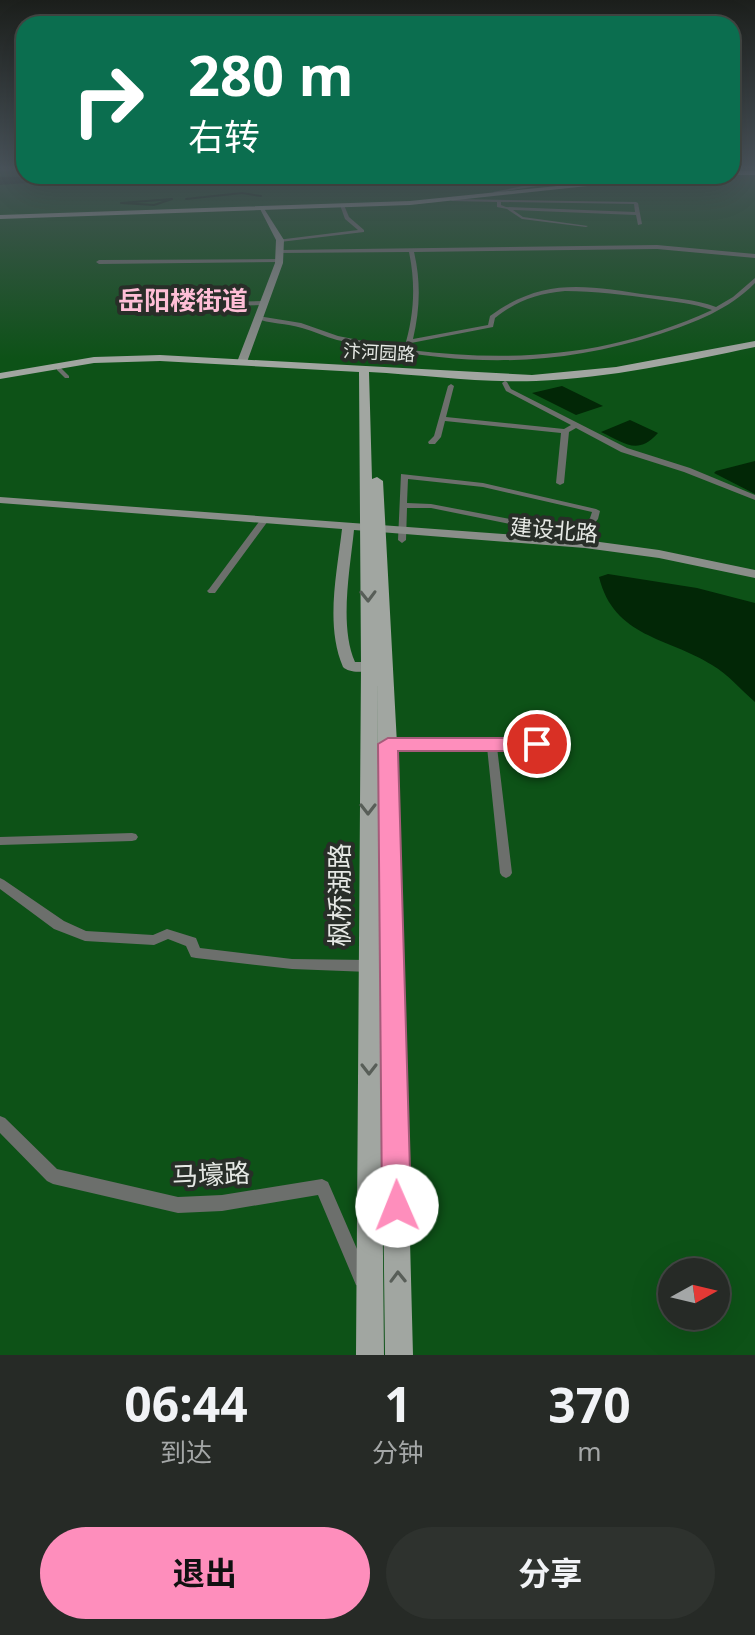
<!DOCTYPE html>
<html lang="zh">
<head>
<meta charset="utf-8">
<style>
	:root { --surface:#262a26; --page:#2e322e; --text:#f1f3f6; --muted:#a4a7a7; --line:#424643; --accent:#fe8ebc }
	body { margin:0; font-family:"Noto Sans","Noto Sans SC",sans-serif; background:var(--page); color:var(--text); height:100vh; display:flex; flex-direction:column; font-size:30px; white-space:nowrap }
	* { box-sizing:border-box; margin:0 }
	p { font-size:26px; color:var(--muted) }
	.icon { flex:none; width:44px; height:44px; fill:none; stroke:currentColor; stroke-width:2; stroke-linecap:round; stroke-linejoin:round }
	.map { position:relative; height:1355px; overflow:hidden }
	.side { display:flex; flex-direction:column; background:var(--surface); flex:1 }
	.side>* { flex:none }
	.guide { position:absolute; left:16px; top:16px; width:724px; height:168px; border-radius:24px; box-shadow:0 8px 32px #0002,0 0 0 2px var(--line); background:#0b6e4f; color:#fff; overflow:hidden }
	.needle { width:52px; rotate:82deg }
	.controls { position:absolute; left:658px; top:1258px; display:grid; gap:16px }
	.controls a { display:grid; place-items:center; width:72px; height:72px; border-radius:50%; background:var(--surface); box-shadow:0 8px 32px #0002,0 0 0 2px var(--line); font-size:40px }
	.pin { position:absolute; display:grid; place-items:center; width:68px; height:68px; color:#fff; margin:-34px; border:4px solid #fff; border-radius:50%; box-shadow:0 2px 8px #0007 }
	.me { position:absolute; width:88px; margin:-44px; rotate:359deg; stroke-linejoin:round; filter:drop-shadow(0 0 6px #0008) }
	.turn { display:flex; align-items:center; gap:28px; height:168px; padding:0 40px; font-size:36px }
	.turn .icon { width:104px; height:104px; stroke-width:2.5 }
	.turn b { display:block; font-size:56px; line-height:68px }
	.eta { display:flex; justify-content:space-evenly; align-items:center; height:136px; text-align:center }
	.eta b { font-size:48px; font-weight:700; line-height:56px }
	.button { display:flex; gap:16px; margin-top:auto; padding:16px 40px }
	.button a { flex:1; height:92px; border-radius:48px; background:var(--accent); color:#111; font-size:32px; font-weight:700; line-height:92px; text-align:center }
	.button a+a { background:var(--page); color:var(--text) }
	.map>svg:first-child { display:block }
</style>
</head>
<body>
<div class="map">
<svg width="755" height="1355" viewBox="0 0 755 1355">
	<rect width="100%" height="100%" fill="#323832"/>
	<!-- green -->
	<path fill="#0d5217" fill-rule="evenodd" d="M0,169h24v7h708v-7h23v1186h-755zM672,1272h44v44h-44z"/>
	<!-- water -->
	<g fill="#022706">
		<polygon points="205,176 183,180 93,185 72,180 0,185 0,177"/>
		<polygon points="562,386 603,406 576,415 532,393"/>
		<path d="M630,420l28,13c-21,23 -33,10 -57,-1z"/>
		<polygon points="755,461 755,494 714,473 716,471"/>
		<path d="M608,574l89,14 58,15v99c-14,-12 -27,-28 -43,-37 -44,-28 -98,-27 -113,-88z"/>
	</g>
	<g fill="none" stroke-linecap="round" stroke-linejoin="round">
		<!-- stream -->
		<g stroke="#022706" stroke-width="2">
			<polygon points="172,199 154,205 121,203"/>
			<polyline points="186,199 242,193 261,196"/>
		</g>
		<!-- street -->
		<g fill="#6c6f6c" fill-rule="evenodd">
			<polygon points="540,176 544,176 549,182 587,176 598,176 495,193 493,192 544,182"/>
			<path d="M453,199l183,3 2,1 4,21 -4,1 -2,-10 -123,-5 10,7 65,9 -2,1 -64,-8 -15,-10 -10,-2v-5l-46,-1zM501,202l133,2 1,8 -129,-5 -5,-2z"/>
			<polygon points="342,204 344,205 349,217 364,230 364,232 280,242 277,240 358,230 345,219 340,205"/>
			<path d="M657,245l98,9v4l-98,-9 -243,3c7,30 6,57 -1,87l75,-14 2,-9c54,-40 98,-30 160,-21 22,3 45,4 66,12l17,-10 22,-19v5c-27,27 -59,39 -95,51 -97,31 -182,33 -282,14 -13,-3 -28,-5 -41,-8 -12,-3 -23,-9 -35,-12 -15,-5 -33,-4 -47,-10l3,-2 43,7 37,13 66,13c10,-33 12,-63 5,-97l-131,1v-2l2,-1zM565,291c30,0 60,4 90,8 19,3 38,4 57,11 -100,46 -195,53 -302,40l1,-7 82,-16 2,-9c23,-18 41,-24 70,-27z"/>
			<polygon points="281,259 281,261 279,262 99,264 96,262 99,260"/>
			<polygon points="213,295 221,302 264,301 267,303 264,305 208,306 197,300"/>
			<polygon points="57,368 61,368 69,376 69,378 65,378 57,370"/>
			<polygon points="505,381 507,382 511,389 627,448 690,468 755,495 755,500 684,472 621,452 576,428 569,432 564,483 560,485 556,483 561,433 445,421 441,437 435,444 429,444 428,442 434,436 448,386 451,384 454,386 446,417 564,429 571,425 506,391 502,383"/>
			<path d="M401,474l82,9 113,26 4,2 -2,8 -15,18 -3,1 -149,-30h-24l-1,32 -4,3 -4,-3zM408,479l75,8 109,25 -2,6 -12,14 -147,-28 -24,-1z"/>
			<polygon points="261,519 267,519 268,521 215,593 209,593 207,591 209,589"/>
			<polygon points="559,739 563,740 564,743 563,746 497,747 512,873 510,876 506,878 502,876 500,873 487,747 388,748 383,744 388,740"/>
			<polygon points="132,833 136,834 138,837 136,840 132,841 0,845 0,837"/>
			<polygon points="0,878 4,880 64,921 86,931 153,935 167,929 196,938 200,948 292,959 369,960 374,962 376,966 374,970 369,972 292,969 196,958 191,957 186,946 168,939 154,945 85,941 54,929 0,889"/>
			<polygon points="0,1116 5,1118 57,1169 178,1197 222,1195 322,1179 328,1182 370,1279 368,1285 362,1287 356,1285 318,1195 222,1211 178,1213 53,1184 47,1181 0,1133"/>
		</g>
		<!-- secondary -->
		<g fill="#8a8e8a" fill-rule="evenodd">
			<polygon points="259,207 263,207 284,240 283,263 247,362 242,365 237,362 275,263 276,240"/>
			<path d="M0,497l585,43 74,10 96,20v8l-96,-20 -74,-10 -231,-18c-4,39 -15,96 1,132h14l7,4c-7,7 -26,8 -33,1 -18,-42 -6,-94 -1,-138l-342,-26z"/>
		</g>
		<!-- primary -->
		<g fill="#a1a6a1" fill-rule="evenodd">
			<rect x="732" y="171" width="23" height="4"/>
			<polygon points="656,176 681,176 410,205 0,219 0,215 410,201"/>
			<path d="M755,341v6c-72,15 -145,31 -219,34 -55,2 -112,-6 -167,-9l3,107 5,-2 6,4 14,263 16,611h-28l-8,-686 7,686h-28l5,-689 -2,-294 -199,-11 -66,2 -94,16v-6l94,-16 66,-2 372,20 84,-8z"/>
		</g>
	</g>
	<!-- one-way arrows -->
	<defs><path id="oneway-chevron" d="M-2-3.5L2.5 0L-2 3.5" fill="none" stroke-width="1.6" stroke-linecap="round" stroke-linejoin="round" transform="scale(2)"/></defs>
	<g stroke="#585e58">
		<use href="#oneway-chevron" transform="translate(368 596) rotate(89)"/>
		<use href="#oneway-chevron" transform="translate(368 809) rotate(90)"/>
		<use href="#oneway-chevron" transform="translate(369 1069) rotate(90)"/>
		<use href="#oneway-chevron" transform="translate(398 1277) rotate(-91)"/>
	</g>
	<!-- sky -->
	<linearGradient id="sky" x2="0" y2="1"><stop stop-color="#1c1f1c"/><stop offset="0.47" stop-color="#49535a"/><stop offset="1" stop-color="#49535a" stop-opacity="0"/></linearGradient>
	<rect width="755" height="359" fill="url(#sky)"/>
	<!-- route -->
	<polygon fill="#fe8ebc" stroke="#a55c7a" stroke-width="2" points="388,738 537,738 547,744 537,751 398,751 411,1206 407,1216 397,1220 386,1216 382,1206 378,744"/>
	<g text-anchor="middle" stroke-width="8" stroke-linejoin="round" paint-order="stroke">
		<!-- far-street labels -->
		<g font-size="18" fill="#e5e8e4" stroke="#282e28">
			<text transform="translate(379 353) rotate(3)" y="6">汴河园路</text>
		</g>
		<!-- street labels -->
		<g font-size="22" fill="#e5e8e4" stroke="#282e28">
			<text transform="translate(554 530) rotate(5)" y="8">建设北路</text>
		</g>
		<!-- far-district labels -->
		<g font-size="26" font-weight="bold" fill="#febed6" stroke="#282e28">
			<text x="183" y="310">岳阳楼街道</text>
		</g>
		<!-- near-street labels -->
		<g font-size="26" fill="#e5e8e4" stroke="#282e28">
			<text transform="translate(340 895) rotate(-90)" y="9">枫桥湖路</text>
			<text transform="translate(211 1175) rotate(-3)" y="9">马壕路</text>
		</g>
	</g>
</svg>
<div class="controls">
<a><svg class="needle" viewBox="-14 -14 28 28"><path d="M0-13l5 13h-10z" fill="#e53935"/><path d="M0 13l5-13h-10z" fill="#a4a7a7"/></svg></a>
</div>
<div class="pin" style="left:537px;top:744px;background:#d93025"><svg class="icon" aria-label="arrive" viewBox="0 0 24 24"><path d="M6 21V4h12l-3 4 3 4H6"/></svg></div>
<svg class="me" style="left:397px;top:1206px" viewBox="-20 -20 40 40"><circle r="19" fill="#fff"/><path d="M0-13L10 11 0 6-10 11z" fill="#fe8ebc"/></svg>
<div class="guide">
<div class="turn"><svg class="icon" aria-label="right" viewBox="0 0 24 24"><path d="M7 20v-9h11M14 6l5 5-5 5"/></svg><div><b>280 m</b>右转</div></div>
</div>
</div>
<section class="side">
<div class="eta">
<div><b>06:44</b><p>到达</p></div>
<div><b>1</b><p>分钟</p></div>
<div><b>370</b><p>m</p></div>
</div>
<div class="button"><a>退出</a><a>分享</a></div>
</section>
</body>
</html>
